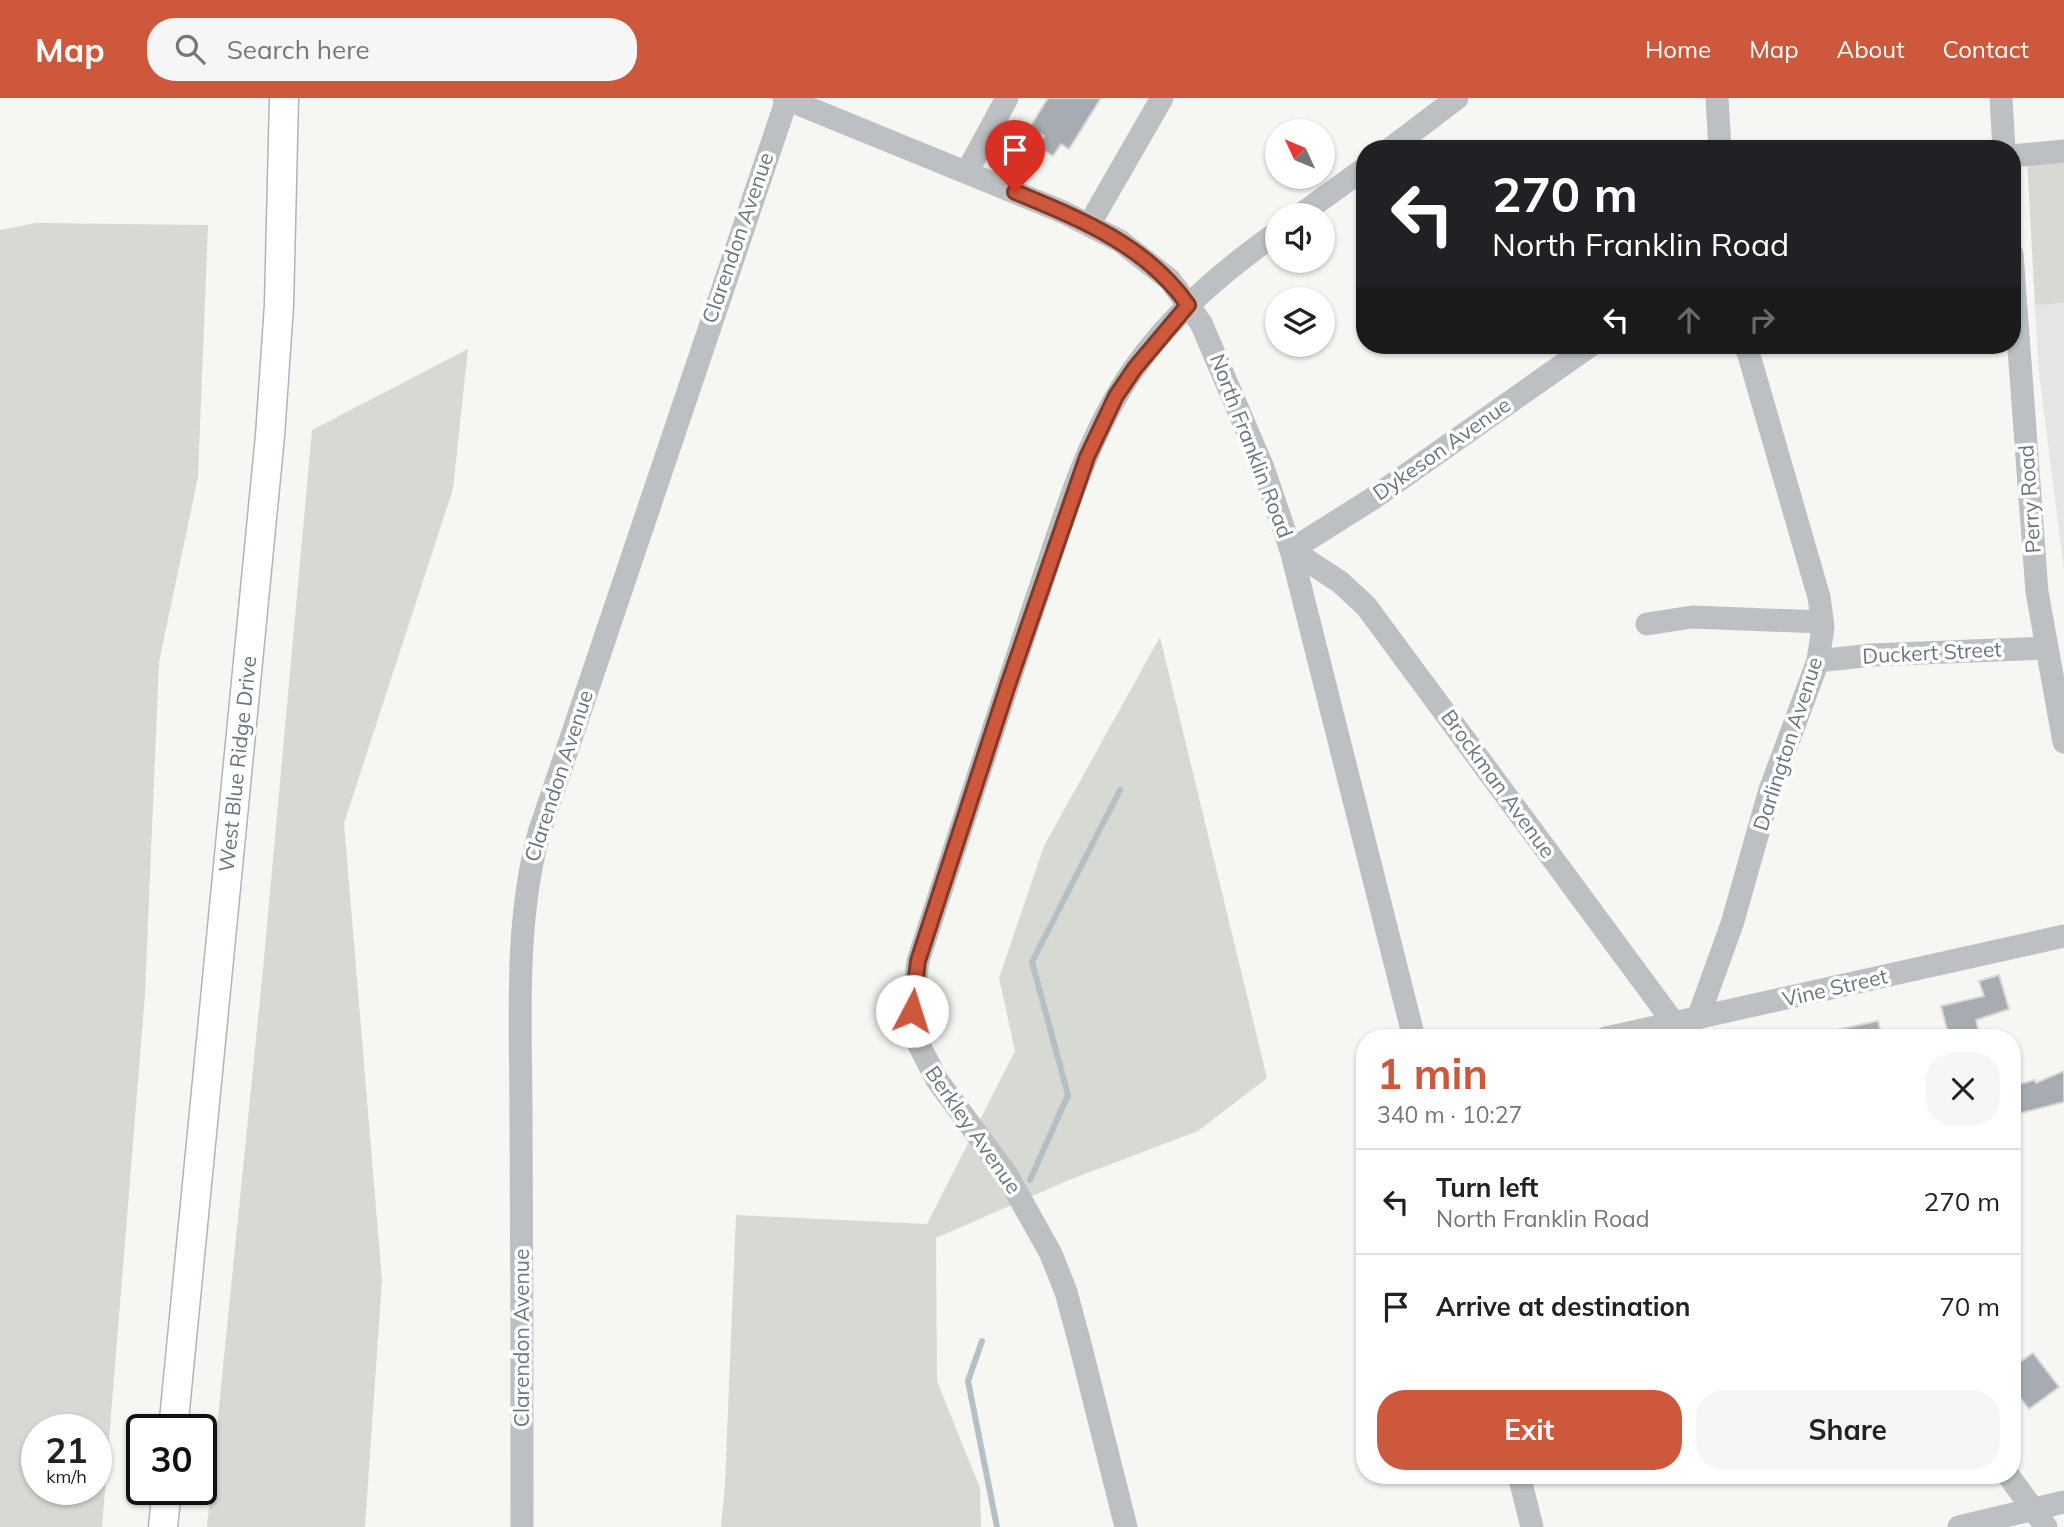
<!DOCTYPE html>
<html lang="en">
<head>
<meta charset="utf-8">
<style>
	:root { --surface:#fff; --page:#f6f6f6; --text:#222; --muted:#767676; --line:#e0e0e0; --accent:#cd583c }
	body { margin:0; font-family:Mulish,sans-serif; background:var(--page); color:var(--text); height:100vh; display:flex; flex-direction:column; font-size:26px; white-space:nowrap }
	* { box-sizing:border-box; margin:0 }
	p { font-size:23px; color:var(--muted) }
	.icon { flex:none; width:38px; height:38px; fill:none; stroke:currentColor; stroke-width:2; stroke-linecap:round; stroke-linejoin:round }
	.map { position:relative; flex:1; overflow:hidden }
	.side { position:absolute; left:1356px; top:931px; width:665px; height:455px; display:flex; flex-direction:column; background:var(--surface); border-radius:28px; box-shadow:0 2px 5px #0004 }
	.side>* { flex:none }
	.top-card { position:absolute; left:1356px; top:42px; width:665px; height:214px; border-radius:28px; box-shadow:0 2px 5px #0004; background:#202124; color:#fff; overflow:hidden }
	.needle { width:46px; rotate:314deg }
	.controls { position:absolute; left:1265px; top:21px; display:grid; gap:14px }
	.controls a { display:grid; place-items:center; width:70px; height:70px; border-radius:50%; background:var(--surface); box-shadow:0 2px 5px #0004; font-size:35px }
	.speed { position:absolute; left:21px; top:1316px; display:flex; gap:14px; font-size:35px; font-weight:700; text-align:center }
	.speed>* { display:grid; place-content:center; width:91px; height:91px; border-radius:50%; background:var(--surface); box-shadow:0 2px 5px #0004; line-height:1 }
	.speed small { font-size:18px; font-weight:400 }
	.speed .limit { border:4px solid #111; border-radius:10px; background:#fff; color:#111 }
	.pin { position:absolute; display:grid; place-items:center; width:60px; height:60px; color:#fff; margin:-72px -30px; border-radius:50% 50% 50% 0; rotate:-45deg; box-shadow:0 0 7px #0007 }
	.pin .icon { rotate:45deg }
	.me { position:absolute; width:77px; margin:-38px; rotate:5deg; stroke-linejoin:round; filter:drop-shadow(0 0 5px #0008) }
	.turn { display:flex; align-items:center; gap:24px; height:147px; padding:0 21px; font-size:32px }
	.turn .icon { width:91px; height:91px; stroke-width:2.5 }
	.turn b { display:block; font-size:49px; line-height:60px }
	.lanes { display:flex; align-items:center; height:66px; padding:0 21px; background:#0003; justify-content:center; gap:35px; direction:ltr }
	.lanes .off { opacity:.35 }
	.round { display:grid; place-items:center; flex:none; width:74px; height:74px; border-radius:28px; background:var(--page) }
	.summary { display:flex; align-items:center; justify-content:space-between; height:119px; padding:0 21px }
	h1 { font-size:42px; font-weight:700; line-height:52px; color:var(--accent) }
	.button { display:flex; gap:14px; margin-top:auto; padding:14px 21px }
	.button a { flex:1; height:80px; border-radius:28px; background:var(--accent); color:#fff; font-size:28px; font-weight:700; line-height:80px; text-align:center }
	.button a+a { background:var(--page); color:var(--text) }
	ul { padding:0; list-style:none }
	li { display:flex; align-items:center; gap:21px; height:105px; padding:0 21px; border-top:2px solid var(--line) }
	li div { flex:1 }
	li b { display:block; font-size:26px }
	li em { font-style:normal }
	header { display:flex; align-items:center; gap:42px; box-sizing:border-box; height:98px; padding:0 35px; background:var(--accent); color:#fff }
	header strong { font-size:33px }
	nav { display:flex; gap:38px; margin-inline-start:auto; font-size:24px }
	.search { width:490px; height:63px; background:var(--page); display:flex; align-items:center; gap:18px; box-sizing:border-box; padding:0 24px; border-radius:28px; color:var(--muted); font-size:26px }
	.map>svg:first-child { display:block }
</style>
</head>
<body>
<header>
<strong>Map</strong>
<div class="search"><svg class="icon" aria-label="search" viewBox="0 0 24 24"><circle cx="10" cy="10" r="6"/><path d="M15 15l6 6"/></svg>Search here</div>
<nav><a>Home</a><a>Map</a><a>About</a><a>Contact</a></nav>
</header>
<div class="map">
<svg width="2064" height="1429" viewBox="0 0 2064 1429">
	<rect width="100%" height="100%" fill="#f6f6f3"/>
	<!-- built -->
	<polygon fill="#e4e5e4" points="2064,205 2064,472 2039,275 2035,207"/>
	<!-- green -->
	<g fill="#d6dad3" fill-rule="evenodd">
		<polygon points="2064,60 2064,205 2035,207 2027,62"/>
		<path d="M36,125l172,2 -10,252 -39,185 -14,332 -43,533h-102v-1297zM37,1332h59v59h-59z"/>
		<polygon points="468,251 453,391 344,725 382,1182 365,1429 207,1429 263,871 312,332"/>
		<polygon points="1160,539 1267,980 1198,1033 1069,1082 936,1140 937,1283 980,1390 981,1429 721,1429 725,1386 736,1117 927,1126 1015,953 999,880 1044,748"/>
	</g>
	<g fill="none" stroke-linecap="round" stroke-linejoin="round">
		<!-- stream -->
		<g stroke="#b4c0c3" stroke-width="6">
			<polyline points="1030,1082 1068,997 1032,864 1120,692"/>
			<polyline points="982,1243 968,1283 997,1429"/>
		</g>
	</g>
	<!-- building -->
	<g fill="#a6acb1" stroke="#d7d7d6" stroke-width="2">
		<polygon points="1048,0 1101,0 1069,51 1061,46 1053,58 1038,49 1044,38 1030,29"/>
		<polygon points="1999,877 2009,911 1976,922 1980,940 1949,940 1941,908 1984,898 1979,883"/>
		<polygon points="1878,923 1882,940 1832,940 1831,933"/>
		<polygon points="2064,973 2064,1004 2017,1016 2012,988 2035,982 2036,985"/>
		<polygon points="2033,1255 2059,1289 2029,1311 2012,1289 2012,1270"/>
	</g>
	<g fill="none" stroke-linecap="round" stroke-linejoin="round">
		<!-- major casing -->
		<g stroke="#b0b4b7" stroke-width="31">
			<g id="major">
				<polyline points="173,1332 270,338 279,207 284,0"/>
				<polyline points="163,1429 167,1391"/>
			</g>
		</g>
		<!-- minor -->
		<g stroke="#bcc0c2" stroke-width="23">
			<polyline points="784,0 1063,114 1120,143 1170,182 1201,225 1263,370 1291,452 1414,940"/>
			<polyline points="1717,0 1720,51"/>
			<polyline points="2001,0 2004,51"/>
			<polyline points="1390,51 1457,0"/>
			<polyline points="2012,58 2064,53"/>
			<polyline points="967,74 1007,0"/>
			<polyline points="1300,117 1365,70"/>
			<polyline points="1089,127 1162,0"/>
			<polyline points="2012,156 2037,494 2064,644"/>
			<polyline points="1591,247 1372,401 1291,452 1340,484 1366,508 1685,940"/>
			<polyline points="1647,526 1692,519 1822,524"/>
			<polyline points="1818,563 1872,557 2047,550"/>
			<polyline points="1698,920 1732,826 1770,692 1818,563 1823,529 1819,499 1746,247"/>
			<polyline points="1606,940 2064,838"/>
			<polyline points="1519,1377 1532,1429"/>
			<polyline points="2008,1377 2046,1429"/>
			<path d="M522,1429c0,-136 0,-273 -1,-409 0,-95 -7,-193 18,-285l248,-734"/>
			<path d="M1126,1429l-47,-187 -13,-48 -15,-38 -44,-79 -70,-95 -18,-35 -7,-34 6,-50c38,-118 76,-235 115,-352 28,-81 51,-168 100,-239 39,-56 90,-99 145,-138"/>
			<polyline points="1959,1429 2064,1404"/>
		</g>
		<!-- major -->
		<use href="#major" stroke="#fff" stroke-width="28"/>
	</g>
	<g fill="none" stroke-linecap="round" stroke-linejoin="round">
		<!-- route casing -->
		<g stroke="#853927" stroke-width="18">
			<path id="route" d="M912,913l6,-50 90,-276 79,-228 29,-61 19,-28 53,-63c-42,-60 -108,-86 -173,-113"/>
		</g>
		<!-- route -->
		<use href="#route" stroke="#cd583c" stroke-width="12"/>
	</g>
	<g text-anchor="middle" stroke-width="7" stroke-linejoin="round" paint-order="stroke">
		<!-- street labels -->
		<g font-size="21" fill="#697780" stroke="#fff">
			<text transform="translate(738 140) rotate(-71)" y="7">Clarendon Avenue</text>
			<text transform="translate(1251 348) rotate(69)" y="7">North Franklin Road</text>
			<text transform="translate(1442 351) rotate(-35)" y="7">Dykeson Avenue</text>
			<text transform="translate(2030 401) rotate(-94)" y="7">Perry Road</text>
			<text transform="translate(1932 555) rotate(-3)" y="7">Duckert Street</text>
			<text transform="translate(1788 646) rotate(-72)" y="7">Darlington Avenue</text>
			<text transform="translate(238 666) rotate(-84)" y="7">West Blue Ridge Drive</text>
			<text transform="translate(559 678) rotate(-72)" y="7">Clarendon Avenue</text>
			<text transform="translate(1498 686) rotate(54)" y="7">Brockman Avenue</text>
			<text transform="translate(1835 890) rotate(-13)" y="7">Vine Street</text>
			<text transform="translate(973 1032) rotate(55)" y="7">Berkley Avenue</text>
			<text transform="translate(522 1240) rotate(-90)" y="7">Clarendon Avenue</text>
		</g>
	</g>
</svg>
<div class="controls">
<a><svg class="needle" viewBox="-14 -14 28 28"><path d="M0-13l5 13h-10z" fill="#e53935"/><path d="M0 13l5-13h-10z" fill="#767676"/></svg></a>
<a><svg class="icon" aria-label="sound" viewBox="0 0 24 24"><path d="M4 9h4l5-4v14l-5-4H4zM17 9q2 3 0 6"/></svg></a>
<a><svg class="icon" aria-label="layers" viewBox="0 0 24 24"><path d="M12 4l9 5-9 5-9-5zM3 14l9 5 9-5"/></svg></a>
</div>
<div class="speed"><div>21<small>km/h</small></div><div class="limit">30</div></div>
<div class="pin" style="left:1015px;top:94px;background:#d93025"><svg class="icon" aria-label="arrive" viewBox="0 0 24 24"><path d="M6 21V4h12l-3 4 3 4H6"/></svg></div>
<svg class="me" style="left:912px;top:913px" viewBox="-20 -20 40 40"><circle r="19" fill="#fff"/><path d="M0-13L10 11 0 6-10 11z" fill="#cd583c"/></svg>
<div class="top-card">
<div class="turn"><svg class="icon" aria-label="left" viewBox="0 0 24 24"><path d="M17 20v-9H6M10 6l-5 5 5 5"/></svg><div><b>270 m</b>North Franklin Road</div></div>
<div class="lanes"><svg class="icon" aria-label="left" viewBox="0 0 24 24"><path d="M17 20v-9H6M10 6l-5 5 5 5"/></svg><svg class="icon off" aria-label="ahead" viewBox="0 0 24 24"><path d="M12 20V5M6 11l6-6 6 6"/></svg><svg class="icon off" aria-label="right" viewBox="0 0 24 24"><path d="M7 20v-9h11M14 6l5 5-5 5"/></svg></div>
</div>
<section class="side">
<div class="summary"><div><h1>1 min</h1><p>340 m · 10:27</p></div><a class="round"><svg class="icon" aria-label="close" viewBox="0 0 24 24"><path d="M6 6l12 12M18 6L6 18"/></svg></a></div>
<ul>
<li><svg class="icon" aria-label="left" viewBox="0 0 24 24"><path d="M17 20v-9H6M10 6l-5 5 5 5"/></svg><div><b>Turn left</b><p>North Franklin Road</p></div><em>270 m</em></li>
<li><svg class="icon" aria-label="arrive" viewBox="0 0 24 24"><path d="M6 21V4h12l-3 4 3 4H6"/></svg><div><b>Arrive at destination</b></div><em>70 m</em></li>
</ul>
<div class="button"><a>Exit</a><a>Share</a></div>
</section>
</div>
</body>
</html>
